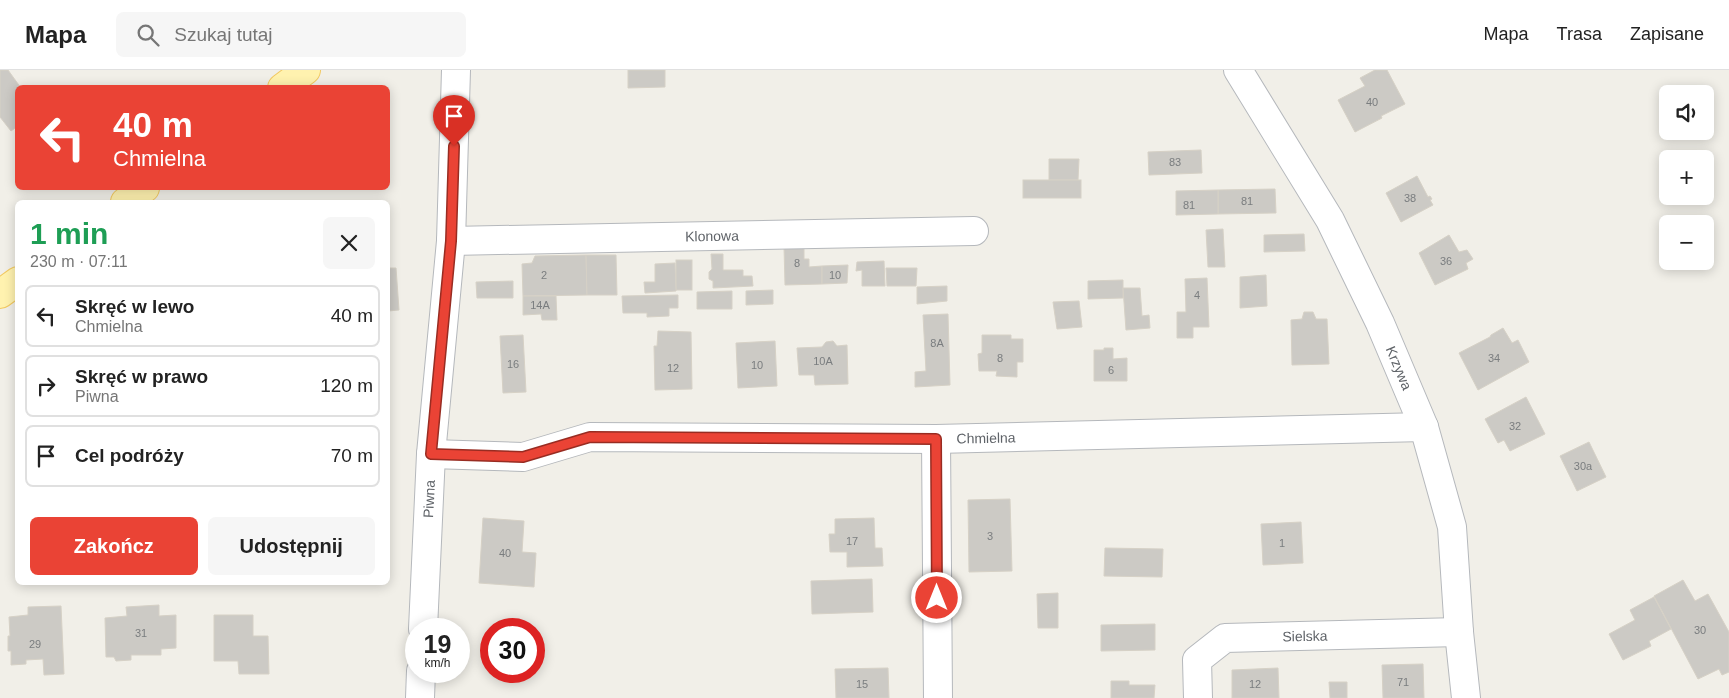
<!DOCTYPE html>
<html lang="pl">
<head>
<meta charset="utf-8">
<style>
	:root { --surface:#fff; --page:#f6f6f6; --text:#222; --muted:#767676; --line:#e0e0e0; --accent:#ea4335 }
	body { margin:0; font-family:Helvetica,sans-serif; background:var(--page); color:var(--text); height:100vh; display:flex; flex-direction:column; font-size:19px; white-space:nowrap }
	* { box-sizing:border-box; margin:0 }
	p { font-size:16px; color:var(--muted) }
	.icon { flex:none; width:28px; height:28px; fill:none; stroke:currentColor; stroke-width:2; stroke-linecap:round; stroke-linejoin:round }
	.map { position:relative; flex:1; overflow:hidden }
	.panel { position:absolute; left:15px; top:130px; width:375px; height:385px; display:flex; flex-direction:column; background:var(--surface); border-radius:8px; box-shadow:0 2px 12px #0003 }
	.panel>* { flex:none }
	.hud { position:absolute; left:15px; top:15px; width:375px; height:105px; border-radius:8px; box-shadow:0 2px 12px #0003; background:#ea4335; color:#fff; overflow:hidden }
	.tools { position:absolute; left:1659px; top:15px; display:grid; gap:10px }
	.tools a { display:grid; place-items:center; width:55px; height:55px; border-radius:8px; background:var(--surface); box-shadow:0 2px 12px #0003; font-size:25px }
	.speed { position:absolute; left:405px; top:548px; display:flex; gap:10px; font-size:25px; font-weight:700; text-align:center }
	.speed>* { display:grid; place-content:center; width:65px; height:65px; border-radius:50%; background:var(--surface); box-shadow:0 2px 12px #0003; line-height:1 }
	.speed small { font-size:12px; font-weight:400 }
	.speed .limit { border:8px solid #d22; background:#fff; color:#111 }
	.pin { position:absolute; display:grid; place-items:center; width:42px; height:42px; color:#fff; margin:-51px -21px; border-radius:50% 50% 50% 0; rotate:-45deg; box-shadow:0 0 5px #0007 }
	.pin .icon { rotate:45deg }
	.me { position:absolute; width:55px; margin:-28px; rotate:0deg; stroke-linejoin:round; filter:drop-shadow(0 0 4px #0008) }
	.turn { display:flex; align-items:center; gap:18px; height:105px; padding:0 15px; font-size:22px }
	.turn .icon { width:65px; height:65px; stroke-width:2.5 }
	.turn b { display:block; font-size:35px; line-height:42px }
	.round { display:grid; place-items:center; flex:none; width:52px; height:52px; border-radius:8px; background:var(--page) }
	.summary { display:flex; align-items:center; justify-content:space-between; height:85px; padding:0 15px }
	h1 { font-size:30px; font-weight:700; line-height:38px; color:#1e9e55 }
	.primary-button { display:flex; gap:10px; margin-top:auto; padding:10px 15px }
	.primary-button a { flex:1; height:58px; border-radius:8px; background:var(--accent); color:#fff; font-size:20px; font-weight:700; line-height:58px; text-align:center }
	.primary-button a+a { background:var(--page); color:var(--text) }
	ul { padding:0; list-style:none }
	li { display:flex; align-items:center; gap:15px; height:62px; margin:0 10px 8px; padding:0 5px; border:2px solid var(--line); border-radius:8px }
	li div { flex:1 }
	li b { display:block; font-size:19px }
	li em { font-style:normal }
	header { display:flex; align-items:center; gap:30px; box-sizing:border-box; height:70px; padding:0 25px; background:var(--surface); border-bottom:1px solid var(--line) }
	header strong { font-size:24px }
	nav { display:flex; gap:28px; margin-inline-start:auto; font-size:18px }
	.search { width:350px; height:45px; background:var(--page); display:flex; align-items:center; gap:12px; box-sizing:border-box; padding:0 18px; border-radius:8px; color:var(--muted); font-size:19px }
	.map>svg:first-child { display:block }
</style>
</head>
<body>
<header>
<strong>Mapa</strong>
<div class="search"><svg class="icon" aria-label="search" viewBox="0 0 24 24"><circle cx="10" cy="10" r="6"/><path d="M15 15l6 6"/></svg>Szukaj tutaj</div>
<nav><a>Mapa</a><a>Trasa</a><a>Zapisane</a></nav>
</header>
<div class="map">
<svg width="1729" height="628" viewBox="0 0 1729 628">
	<rect width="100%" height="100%" fill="#f1efe8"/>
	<!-- building -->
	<g fill="#cccac5" stroke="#d6d1c6">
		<polygon points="0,0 8,0 21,18 18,18 18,56 11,61 0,47"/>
		<polygon points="628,0 665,0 665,17 628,18"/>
		<polygon points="1375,0 1387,0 1405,34 1381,46 1382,48 1355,62 1338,30 1365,16 1360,8"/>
		<polygon points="1201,80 1202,103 1149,105 1148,82"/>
		<polygon points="1049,89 1079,89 1078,110 1049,110"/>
		<polygon points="1417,106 1428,127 1430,126 1432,129 1430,130 1433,135 1401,152 1386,123"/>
		<rect x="1023" y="110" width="58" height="18"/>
		<polygon points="1275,119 1276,143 1218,144 1218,120"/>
		<polygon points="1218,120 1218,144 1176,145 1176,121"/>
		<polygon points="1223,159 1225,197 1208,197 1206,160"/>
		<polygon points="1304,164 1305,181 1264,182 1264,165"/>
		<polygon points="1449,165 1459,182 1467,180 1473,189 1466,193 1468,199 1435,215 1419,183"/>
		<polygon points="804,176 804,189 809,189 809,197 822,196 822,214 785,215 784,177"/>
		<polygon points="711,184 723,184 723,200 743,200 743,206 752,206 753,216 713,218 713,211 709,209 709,202 712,199"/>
		<polygon points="586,185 587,225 523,226 522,194 532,193 535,186"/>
		<polygon points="586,185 616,185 617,225 587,225"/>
		<rect x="676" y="190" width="16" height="30"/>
		<polygon points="884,191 885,216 862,216 862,200 856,201 857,192"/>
		<polygon points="675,193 676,221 645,223 644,212 655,212 655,194"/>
		<polygon points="848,195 847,213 822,214 822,196"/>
		<polygon points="388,198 396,198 399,240 388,241"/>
		<polygon points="886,198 917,198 916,216 887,216"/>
		<polygon points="1266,205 1267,236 1240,238 1240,207"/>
		<polygon points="1207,208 1209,257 1193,257 1193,268 1177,268 1177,242 1186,242 1185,209"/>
		<polygon points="1123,210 1123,228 1088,229 1088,211"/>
		<polygon points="513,211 513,228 477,228 476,212"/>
		<polygon points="947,216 947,231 917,234 917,217"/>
		<polygon points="1123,218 1140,218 1142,246 1149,245 1150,258 1126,260"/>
		<polygon points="773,220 773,234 746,235 746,221"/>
		<polygon points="732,221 732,239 697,239 697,222"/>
		<polygon points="678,225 678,238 669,238 669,246 647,247 647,243 623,243 622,226"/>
		<polygon points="523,226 556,226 557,250 542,250 541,244 523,245"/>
		<polygon points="1079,231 1082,257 1057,259 1053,232"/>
		<polygon points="1304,242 1313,242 1316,249 1327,249 1329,294 1292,295 1291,250 1302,249"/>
		<polygon points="948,244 950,315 915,317 915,302 926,301 923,245"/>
		<polygon points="1503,258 1512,273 1518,270 1529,292 1478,320 1459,283 1490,267 1491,265"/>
		<polygon points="658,261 691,262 692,319 655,320 654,276 657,276"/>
		<polygon points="523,265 526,322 503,323 500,266"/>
		<polygon points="982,265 1011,265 1011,269 1023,269 1023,292 1017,292 1017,307 996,306 997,301 979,301 978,284 982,283"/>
		<polygon points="775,271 777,316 738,318 736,273"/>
		<polygon points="833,271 837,276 847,275 848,314 815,315 814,305 799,305 797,278 822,277 826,272"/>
		<polygon points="1104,278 1113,278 1113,289 1127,288 1127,311 1094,311 1094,280 1104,280"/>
		<polygon points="1526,327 1545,364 1510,381 1504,370 1498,373 1485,349"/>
		<polygon points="1589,372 1606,407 1577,421 1560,386"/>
		<polygon points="1010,429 1012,501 969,502 968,430"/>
		<polygon points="483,448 524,451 522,482 536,483 534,517 479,513"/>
		<polygon points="874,448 875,478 882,478 883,496 847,497 847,482 830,482 829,464 835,464 835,449"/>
		<polygon points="1301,452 1303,493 1263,495 1261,454"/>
		<polygon points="1105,478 1163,479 1162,507 1104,506"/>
		<polygon points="872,509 873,542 812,544 811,511"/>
		<polygon points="1683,510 1695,531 1708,524 1729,562 1729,602 1722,605 1719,599 1698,609 1654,526"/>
		<polygon points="1058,523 1058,558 1038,558 1037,524"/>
		<polygon points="1654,527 1671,559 1649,571 1651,576 1623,590 1609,564 1635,550 1630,540"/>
		<polygon points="159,535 159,546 176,545 176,578 161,579 161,585 131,585 131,590 116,591 114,587 106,587 105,548 127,546 126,537"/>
		<polygon points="61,536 64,604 44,605 43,589 26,590 26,594 11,595 11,581 8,581 8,566 10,566 9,547 28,545 28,537"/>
		<polygon points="214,545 253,545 253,566 268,566 269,604 239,604 238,591 214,591"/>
		<polygon points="1155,554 1155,580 1101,581 1101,555"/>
		<polygon points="1423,594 1424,628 1383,628 1382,595"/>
		<polygon points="888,598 889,628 836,628 835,599"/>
		<polygon points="1278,598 1279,628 1232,628 1232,600"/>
		<polygon points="1111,611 1129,611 1129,615 1155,615 1154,628 1111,628"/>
		<polygon points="1329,612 1347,612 1347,628 1330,628"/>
	</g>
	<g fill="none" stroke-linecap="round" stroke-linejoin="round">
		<!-- minor casing -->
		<g stroke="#b5b8bc" stroke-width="30">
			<g id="minor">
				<polyline points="1238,0 1330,150 1380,253 1424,357 1452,457 1459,562 1466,628"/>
				<polyline points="451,171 974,161"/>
				<polyline points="936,369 938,628"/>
				<polyline points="431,384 523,387 590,367 936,369 1424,357"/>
				<polyline points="423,559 431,384 451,171 456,0"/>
				<polyline points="420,628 421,601"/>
				<polyline points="1198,628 1197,590 1225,568 1459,562"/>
			</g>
		</g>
		<!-- primary casing -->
		<g stroke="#f2c960" stroke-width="30">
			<g id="primary">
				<polyline points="282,18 306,0"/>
				<polyline points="125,132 145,118"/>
				<polyline points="0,224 18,211"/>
			</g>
		</g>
		<!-- minor -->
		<use href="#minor" stroke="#fff" stroke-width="28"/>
		<!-- primary -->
		<use href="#primary" stroke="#fff2af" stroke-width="28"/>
	</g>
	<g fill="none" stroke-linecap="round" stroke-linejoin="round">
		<!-- route casing -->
		<g stroke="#982c22" stroke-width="12">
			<polyline id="route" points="454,76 451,171 431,384 523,387 590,367 936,369 937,528"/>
		</g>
		<!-- route -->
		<use href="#route" stroke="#ea4335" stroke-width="9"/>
	</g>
	<g text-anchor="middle" stroke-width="4" stroke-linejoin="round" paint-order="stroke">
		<!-- number labels -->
		<g font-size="11" fill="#7a7d7f">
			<text x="1372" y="36">40</text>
			<text x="1175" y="96">83</text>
			<text x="1410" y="132">38</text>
			<text x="1247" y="135">81</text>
			<text x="1189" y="139">81</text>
			<text x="1446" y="195">36</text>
			<text x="797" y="197">8</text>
			<text x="544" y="209">2</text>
			<text x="835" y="209">10</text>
			<text x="1197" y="229">4</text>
			<text x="540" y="239">14A</text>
			<text x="937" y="277">8A</text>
			<text x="1000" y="292">8</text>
			<text x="1494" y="292">34</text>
			<text x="823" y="295">10A</text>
			<text x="513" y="298">16</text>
			<text x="757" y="299">10</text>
			<text x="673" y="302">12</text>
			<text x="1111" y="304">6</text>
			<text x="1515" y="360">32</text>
			<text x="1583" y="400">30a</text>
			<text x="990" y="470">3</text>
			<text x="852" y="475">17</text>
			<text x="1282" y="477">1</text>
			<text x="505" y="487">40</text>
			<text x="1700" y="564">30</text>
			<text x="141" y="567">31</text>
			<text x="35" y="578">29</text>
			<text x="1403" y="616">71</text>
			<text x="862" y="618">15</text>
			<text x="1255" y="618">12</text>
		</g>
		<!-- street labels -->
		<g font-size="14" fill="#5f6368" stroke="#fff">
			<text transform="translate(712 166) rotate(-1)" y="5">Klonowa</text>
			<text transform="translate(1399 298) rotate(67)" y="5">Krzywa</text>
			<text transform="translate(986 368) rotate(-1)" y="5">Chmielna</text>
			<text transform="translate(429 429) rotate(-87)" y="5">Piwna</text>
			<text transform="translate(1305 566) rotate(-1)" y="5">Sielska</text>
		</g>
	</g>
</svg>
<div class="tools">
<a><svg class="icon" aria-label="sound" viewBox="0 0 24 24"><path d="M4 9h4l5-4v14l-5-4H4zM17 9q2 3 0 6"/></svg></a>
<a>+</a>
<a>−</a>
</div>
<div class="speed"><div>19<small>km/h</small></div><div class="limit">30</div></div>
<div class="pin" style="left:454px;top:76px;background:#d93025"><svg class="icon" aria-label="arrive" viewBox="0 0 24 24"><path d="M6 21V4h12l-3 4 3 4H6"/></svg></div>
<svg class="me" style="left:937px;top:528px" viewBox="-20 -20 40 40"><circle r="17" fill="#ea4335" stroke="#fff" stroke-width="3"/><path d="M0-11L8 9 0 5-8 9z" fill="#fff"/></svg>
<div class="hud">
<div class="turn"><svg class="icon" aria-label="left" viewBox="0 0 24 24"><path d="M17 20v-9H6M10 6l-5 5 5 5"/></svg><div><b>40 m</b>Chmielna</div></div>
</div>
<section class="panel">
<div class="summary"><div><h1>1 min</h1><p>230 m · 07:11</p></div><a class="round"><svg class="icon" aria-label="close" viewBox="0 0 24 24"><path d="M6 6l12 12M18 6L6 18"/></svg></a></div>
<ul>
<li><svg class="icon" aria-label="left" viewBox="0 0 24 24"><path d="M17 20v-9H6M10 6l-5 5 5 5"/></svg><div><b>Skręć w lewo</b><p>Chmielna</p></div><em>40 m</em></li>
<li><svg class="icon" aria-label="right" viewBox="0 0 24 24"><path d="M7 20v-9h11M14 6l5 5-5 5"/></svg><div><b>Skręć w prawo</b><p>Piwna</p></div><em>120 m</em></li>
<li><svg class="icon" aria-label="arrive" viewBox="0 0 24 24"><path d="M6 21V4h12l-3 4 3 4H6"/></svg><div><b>Cel podróży</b></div><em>70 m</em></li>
</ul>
<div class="primary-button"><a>Zakończ</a><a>Udostępnij</a></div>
</section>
</div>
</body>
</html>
